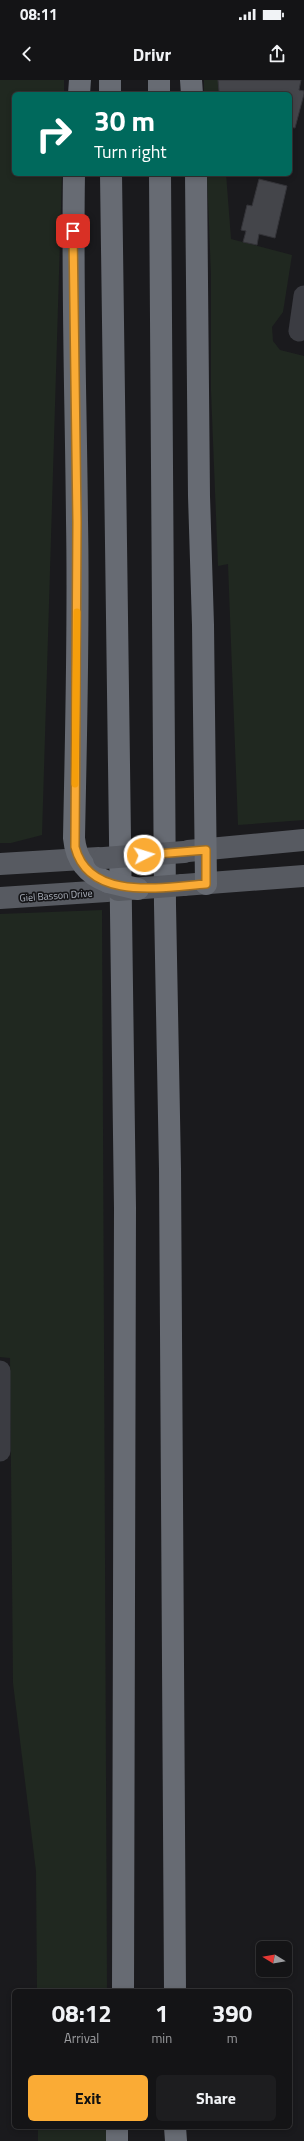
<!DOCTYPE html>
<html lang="en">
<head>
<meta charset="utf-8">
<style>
	:root { --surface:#141416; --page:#1d1d1f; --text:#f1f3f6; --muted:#9d9ea1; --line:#333335; --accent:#faab35 }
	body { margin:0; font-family:"Titillium Web",sans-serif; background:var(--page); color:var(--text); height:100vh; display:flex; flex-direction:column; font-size:15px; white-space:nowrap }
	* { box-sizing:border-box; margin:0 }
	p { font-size:13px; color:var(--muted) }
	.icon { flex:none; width:22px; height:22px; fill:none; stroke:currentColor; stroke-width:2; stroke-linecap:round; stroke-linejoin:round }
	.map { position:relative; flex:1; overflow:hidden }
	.side { position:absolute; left:12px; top:1909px; width:280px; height:140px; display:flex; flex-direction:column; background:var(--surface); border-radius:6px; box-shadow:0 2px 6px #0003,0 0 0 1px var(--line) }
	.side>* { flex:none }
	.hud { position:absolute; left:12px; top:12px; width:280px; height:84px; border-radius:6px; box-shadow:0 2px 6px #0003,0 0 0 1px var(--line); background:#00695c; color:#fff; overflow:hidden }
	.needle { width:26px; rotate:281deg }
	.fabs { position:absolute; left:256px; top:1861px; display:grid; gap:8px }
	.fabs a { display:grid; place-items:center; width:36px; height:36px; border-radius:6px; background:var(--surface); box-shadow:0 2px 6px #0003,0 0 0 1px var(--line); font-size:20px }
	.pin { position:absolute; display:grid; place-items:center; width:34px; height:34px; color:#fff; margin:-17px; border-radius:8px; box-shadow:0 2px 6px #0006 }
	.me { position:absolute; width:44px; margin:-22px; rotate:85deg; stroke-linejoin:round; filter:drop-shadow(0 0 3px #0008) }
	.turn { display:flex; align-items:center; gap:14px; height:84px; padding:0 16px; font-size:18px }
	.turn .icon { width:52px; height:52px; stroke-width:2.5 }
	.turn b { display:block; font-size:28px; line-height:34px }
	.eta { display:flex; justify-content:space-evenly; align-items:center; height:68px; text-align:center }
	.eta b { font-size:24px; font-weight:700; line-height:28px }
	.action { display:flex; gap:8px; margin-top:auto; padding:8px 16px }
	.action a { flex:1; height:46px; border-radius:6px; background:var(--accent); color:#111; font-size:16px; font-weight:700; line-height:46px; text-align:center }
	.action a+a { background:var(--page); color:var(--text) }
	.status { display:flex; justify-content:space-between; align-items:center; height:28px; padding:0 20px; background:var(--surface); direction:ltr }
	.status svg { height:11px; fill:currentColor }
	header { display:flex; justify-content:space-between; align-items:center; height:52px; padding:0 16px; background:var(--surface); font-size:18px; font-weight:700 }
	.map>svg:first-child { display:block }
</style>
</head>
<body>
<div class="status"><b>08:11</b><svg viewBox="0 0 49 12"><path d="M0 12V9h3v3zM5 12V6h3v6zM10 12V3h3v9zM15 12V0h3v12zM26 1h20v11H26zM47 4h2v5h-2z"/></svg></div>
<header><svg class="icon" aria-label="back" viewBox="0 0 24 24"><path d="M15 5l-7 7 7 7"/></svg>Drivr<svg class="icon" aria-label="share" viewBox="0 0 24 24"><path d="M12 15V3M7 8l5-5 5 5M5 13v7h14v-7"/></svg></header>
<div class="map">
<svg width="304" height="2061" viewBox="0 0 304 2061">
	<rect width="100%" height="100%" fill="#1a1a1d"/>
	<!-- green -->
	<g fill="#202820">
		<polygon points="0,0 64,0 64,14 14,14 14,94 62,94 42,755 11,763 0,763"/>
		<polygon points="204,0 218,0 219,14 204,14"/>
		<polygon points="207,94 226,94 231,159 292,175 283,232 272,247 273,261 280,270 304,276 304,740 238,745 228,484 218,486 211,311 211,195"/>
		<polygon points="102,830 107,1911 37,1911 36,1791 13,1603 10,1278 0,1277 0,834"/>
		<rect x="38" y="2047" width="69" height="14"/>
	</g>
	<!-- building -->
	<g fill="#44454a" stroke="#343439">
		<polygon points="218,0 301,0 299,10 304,11 304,14 295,48 290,47 290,14 227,14 219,12"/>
		<polygon points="259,99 287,106 275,158 259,154 257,165 243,162 246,151 241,150 247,125 252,126"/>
	</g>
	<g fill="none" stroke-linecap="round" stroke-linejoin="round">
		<!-- minor -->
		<g stroke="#3b3c42" stroke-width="21">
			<polyline points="299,251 304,216"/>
			<polyline points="0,1291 0,1371"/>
		</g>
		<!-- major -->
		<g stroke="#575a61" stroke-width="22">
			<polyline points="188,771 304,760"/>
			<polyline points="0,784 99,778"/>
			<polyline points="183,805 304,796"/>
			<polyline points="0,818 107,811"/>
		</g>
		<!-- highway -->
		<g stroke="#676b73" stroke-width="22">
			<polyline points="110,0 110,14"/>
			<polyline points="159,0 159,14"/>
			<polyline points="191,0 192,14"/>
			<polyline points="79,14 80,0"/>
			<path d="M74,94c-2,116 2,231 3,347 2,106 -1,212 -3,317 2,22 13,36 34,44"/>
			<polyline points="111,94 125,1128 123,1911"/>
			<polyline points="160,94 165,825 170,1089 175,1911"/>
			<polyline points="196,94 199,416 203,545 206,804"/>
			<polyline points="175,2047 176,2061"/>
			<polyline points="117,2061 117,2047"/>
		</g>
		<!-- major-bridge -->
		<g stroke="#575a61" stroke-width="22">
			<polyline points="104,778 184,772"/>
			<polyline points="118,810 183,805"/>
		</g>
		<!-- highway-bridge -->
		<polyline stroke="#676b73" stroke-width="22" points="108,802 138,809"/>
	</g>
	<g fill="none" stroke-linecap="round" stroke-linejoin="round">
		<!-- route casing -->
		<g stroke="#a26f22" stroke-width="10">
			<path id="route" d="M73,151l4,291 -2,325c14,55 89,40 131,37v-34l-62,5"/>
		</g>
		<!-- route -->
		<use href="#route" stroke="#faab35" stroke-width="7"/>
		<!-- slow -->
		<polyline stroke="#f59e0b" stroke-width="7" points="75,704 77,532"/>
	</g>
	<g text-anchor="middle" stroke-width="3.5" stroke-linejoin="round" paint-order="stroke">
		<!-- street labels -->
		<g font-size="10" fill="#acb2bd" stroke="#151518">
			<text transform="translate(56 815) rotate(-4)" y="4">Giel Basson Drive</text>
		</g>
	</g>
</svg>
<div class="fabs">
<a><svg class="needle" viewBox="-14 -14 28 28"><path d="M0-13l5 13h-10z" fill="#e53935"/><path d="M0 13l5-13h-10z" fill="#9d9ea1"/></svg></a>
</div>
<div class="pin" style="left:73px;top:151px;background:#d93025"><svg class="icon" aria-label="arrive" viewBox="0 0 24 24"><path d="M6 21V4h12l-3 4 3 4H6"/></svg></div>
<svg class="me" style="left:144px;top:775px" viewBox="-20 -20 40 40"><circle r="17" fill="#faab35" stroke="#fff" stroke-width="3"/><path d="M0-11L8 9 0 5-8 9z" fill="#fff"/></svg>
<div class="hud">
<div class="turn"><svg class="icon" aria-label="right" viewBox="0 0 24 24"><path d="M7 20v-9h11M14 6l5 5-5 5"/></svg><div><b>30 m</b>Turn right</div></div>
</div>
<section class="side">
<div class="eta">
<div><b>08:12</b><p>Arrival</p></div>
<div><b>1</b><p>min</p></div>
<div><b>390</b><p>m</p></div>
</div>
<div class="action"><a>Exit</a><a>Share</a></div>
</section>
</div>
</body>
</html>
